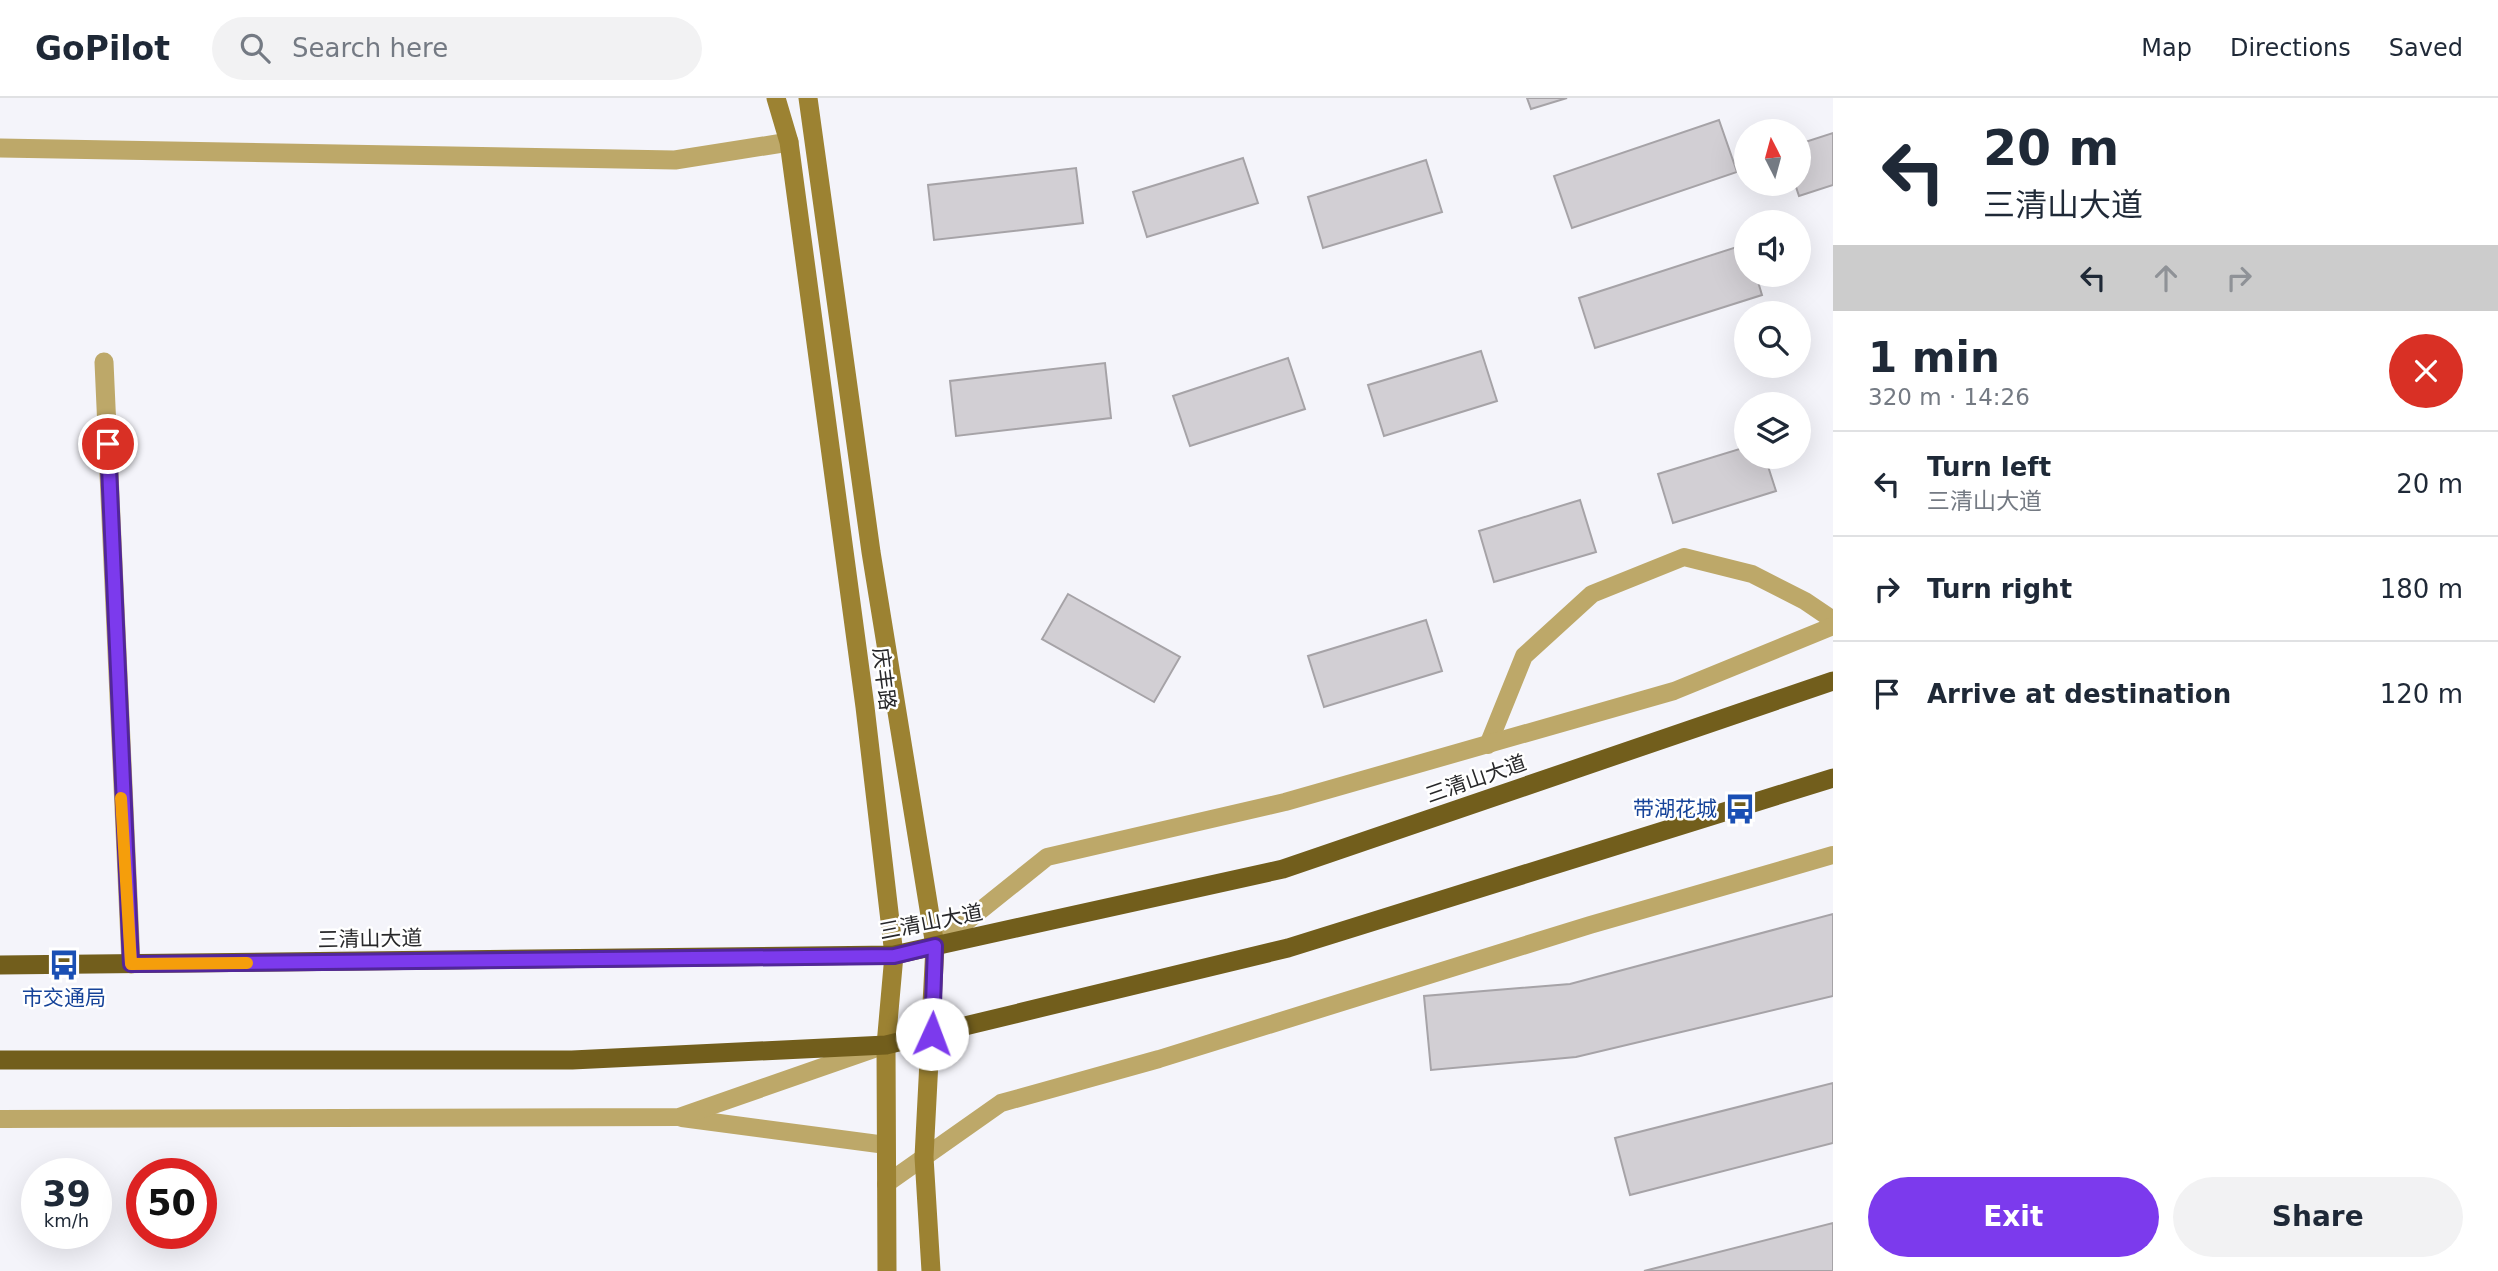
<!DOCTYPE html>
<html lang="en">
<head>
<meta charset="utf-8">
<style>
	:root { --surface:#fff; --page:#f2f2f3; --text:#1f2937; --muted:#747a83; --line:#e0e1e3; --accent:#7c3aed }
	body { margin:0; font-family:"DejaVu Sans","Noto Sans SC",sans-serif; background:var(--page); color:var(--text); height:100vh; display:flex; flex-direction:column; font-size:26px; white-space:nowrap }
	* { box-sizing:border-box; margin:0 }
	p { font-size:23px; color:var(--muted) }
	.icon { flex:none; width:38px; height:38px; fill:none; stroke:currentColor; stroke-width:2; stroke-linecap:round; stroke-linejoin:round }
	.map { position:relative; flex:1; overflow:hidden }
	.panel { display:flex; flex-direction:column; background:var(--surface); width:665px }
	.panel>* { flex:none }
	.top-card { background:#fff; color:var(--text); overflow:hidden }
	.needle { width:46px; rotate:354deg }
	.tools { position:absolute; left:1734px; top:21px; display:grid; gap:14px }
	.tools a { display:grid; place-items:center; width:77px; height:77px; border-radius:50%; background:var(--surface); box-shadow:0 7px 28px #0002; font-size:35px }
	.speed { position:absolute; left:21px; top:1060px; display:flex; gap:14px; font-size:35px; font-weight:700; text-align:center }
	.speed>* { display:grid; place-content:center; width:91px; height:91px; border-radius:50%; background:var(--surface); box-shadow:0 7px 28px #0002; line-height:1 }
	.speed small { font-size:18px; font-weight:400 }
	.speed .limit { border:10px solid #d22; background:#fff; color:#111 }
	.pin { position:absolute; display:grid; place-items:center; width:60px; height:60px; color:#fff; margin:-30px; border:4px solid #fff; border-radius:50%; box-shadow:0 2px 7px #0007 }
	.me { position:absolute; width:77px; margin:-38px; rotate:2deg; stroke-linejoin:round; filter:drop-shadow(0 0 5px #0008) }
	.turn { display:flex; align-items:center; gap:24px; height:147px; padding:0 35px; font-size:32px }
	.turn .icon { width:91px; height:91px; stroke-width:2.5 }
	.turn b { display:block; font-size:49px; line-height:60px }
	.lanes { display:flex; align-items:center; height:66px; padding:0 35px; background:#0003; justify-content:center; gap:35px; direction:ltr }
	.lanes .off { opacity:.35 }
	.round { display:grid; place-items:center; flex:none; width:74px; height:74px; border-radius:37px; background:var(--page) }
	.summary { display:flex; align-items:center; justify-content:space-between; height:119px; padding:0 35px }
	h1 { font-size:42px; font-weight:600; line-height:52px }
	.action { display:flex; gap:14px; margin-top:auto; padding:14px 35px }
	.action a { flex:1; height:80px; border-radius:42px; background:var(--accent); color:#fff; font-size:28px; font-weight:600; line-height:80px; text-align:center }
	.action a+a { background:var(--page); color:var(--text) }
	ul { padding:0; list-style:none }
	li { display:flex; align-items:center; gap:21px; height:105px; padding:0 35px; border-top:2px solid var(--line) }
	li div { flex:1 }
	li b { display:block; font-size:26px }
	li em { font-style:normal }
	header { display:flex; align-items:center; gap:42px; box-sizing:border-box; height:98px; padding:0 35px; background:var(--surface); border-bottom:2px solid var(--line) }
	header strong { font-size:33px }
	nav { display:flex; gap:38px; margin-inline-start:auto; font-size:24px }
	.search { width:490px; height:63px; background:var(--page); display:flex; align-items:center; gap:18px; box-sizing:border-box; padding:0 24px; border-radius:38px; color:var(--muted); font-size:26px }
	main { display:flex; flex:1; min-height:0 }
	.map>svg:first-child { display:block }
</style>
</head>
<body>
<header>
<strong>GoPilot</strong>
<div class="search"><svg class="icon" aria-label="search" viewBox="0 0 24 24"><circle cx="10" cy="10" r="6"/><path d="M15 15l6 6"/></svg>Search here</div>
<nav><a>Map</a><a>Directions</a><a>Saved</a></nav>
</header>
<main>
<div class="map">
<svg width="1833" height="1173" viewBox="0 0 1833 1173">
	<rect width="100%" height="100%" fill="#f4f4fa"/>
	<!-- building -->
	<g fill="#d2cfd4" stroke="#a6a3a7" stroke-width="2">
		<polygon points="1527,0 1567,0 1531,11"/>
		<polygon points="1719,22 1737,74 1572,130 1554,78"/>
		<polygon points="1833,35 1833,87 1799,98 1795,86 1799,86 1799,46"/>
		<polygon points="1243,60 1258,105 1147,139 1133,94"/>
		<polygon points="1426,62 1442,114 1323,150 1308,99"/>
		<polygon points="1076,70 1083,125 934,142 928,87"/>
		<polygon points="1746,146 1746,177 1756,177 1762,197 1595,250 1579,200"/>
		<polygon points="1481,253 1497,303 1384,338 1368,287"/>
		<polygon points="1288,260 1305,311 1190,348 1173,298"/>
		<polygon points="1105,265 1111,320 956,338 950,283"/>
		<polygon points="1746,349 1746,359 1765,359 1776,393 1673,425 1658,376"/>
		<polygon points="1580,402 1596,454 1494,484 1479,433"/>
		<polygon points="1068,496 1180,559 1154,604 1042,541"/>
		<polygon points="1426,522 1442,573 1324,609 1308,558"/>
		<polygon points="1833,816 1833,898 1576,959 1431,972 1424,898 1570,886"/>
		<polygon points="1833,985 1833,1045 1630,1097 1615,1040"/>
		<polygon points="1833,1125 1833,1173 1644,1173"/>
	</g>
	<g fill="none" stroke-linecap="round" stroke-linejoin="round">
		<!-- service -->
		<g stroke="#bda869" stroke-width="18">
			<polyline points="1488,647 1524,558 1592,496 1684,459 1752,476 1805,503 1833,522"/>
			<polyline points="936,848 1047,759 1285,704 1674,593 1833,528"/>
			<polyline points="682,1020 886,1047"/>
			<polyline points="0,1021 679,1019 874,951"/>
			<polyline points="886,1086 1001,1005 1159,961 1590,827 1833,757"/>
		</g>
		<!-- minor -->
		<g stroke="#bda869" stroke-width="19">
			<polyline points="0,50 675,62 789,44"/>
			<polyline points="104,264 131,866"/>
		</g>
		<!-- secondary -->
		<g stroke="#9c8232" stroke-width="19">
			<polyline points="776,0 789,44 865,609 894,857 886,947 887,1173"/>
			<polyline points="808,0 871,454 935,848 924,1059 931,1173"/>
		</g>
		<!-- trunk -->
		<g stroke="#725e1c" stroke-width="19">
			<polyline points="0,867 894,857 1283,771 1833,583"/>
			<polyline points="0,962 572,962 886,947 1288,850 1833,680"/>
		</g>
	</g>
	<g fill="none" stroke-linecap="round" stroke-linejoin="round">
		<!-- route casing -->
		<g stroke="#51269a" stroke-width="18">
			<polyline id="route" points="108,346 131,866 894,858 935,848 932,936"/>
		</g>
		<!-- route -->
		<use href="#route" stroke="#7c3aed" stroke-width="12"/>
		<!-- slow -->
		<polyline stroke="#f59e0b" stroke-width="12" points="121,700 131,866 247,865"/>
	</g>
	<!-- icons -->
	<defs>
		<g id="bus-bare" transform="scale(2.415)"><path d="M-5-6H5V4H4V6H2V4H-2V6H-4V4H-5ZM-3.5-4V0h7V-4ZM-3.5 1.2v1.5H-2V1.2ZM2 1.2v1.5H3.5V1.2Z" fill="#1a4fb4" stroke="#fff" stroke-width="2.5" paint-order="stroke"/></g>
	</defs>
	<g fill-rule="evenodd">
		<use href="#bus-bare" x="1740" y="711"/>
		<use href="#bus-bare" x="64" y="867"/>
	</g>
	<g text-anchor="middle" stroke-width="5" stroke-linejoin="round" paint-order="stroke">
		<!-- street labels -->
		<g font-size="21" fill="#28282a" stroke="#fff">
			<text transform="translate(884 581) rotate(83)" y="7">庆丰路</text>
			<text transform="translate(1476 681) rotate(-19)" y="7">三清山大道</text>
			<text transform="translate(931 824) rotate(-11)" y="7">三清山大道</text>
			<text transform="translate(370 841) rotate(-1)" y="7">三清山大道</text>
		</g>
		<!-- transit labels -->
		<g font-size="21" fill="#164399" stroke="#fff" text-anchor="end">
			<text x="1717" y="718">带湖花城</text>
			<text x="64" y="907" text-anchor="middle">市交通局</text>
		</g>
	</g>
</svg>
<div class="tools">
<a><svg class="needle" viewBox="-14 -14 28 28"><path d="M0-13l5 13h-10z" fill="#e53935"/><path d="M0 13l5-13h-10z" fill="#747a83"/></svg></a>
<a><svg class="icon" aria-label="sound" viewBox="0 0 24 24"><path d="M4 9h4l5-4v14l-5-4H4zM17 9q2 3 0 6"/></svg></a>
<a><svg class="icon" aria-label="search" viewBox="0 0 24 24"><circle cx="10" cy="10" r="6"/><path d="M15 15l6 6"/></svg></a>
<a><svg class="icon" aria-label="layers" viewBox="0 0 24 24"><path d="M12 4l9 5-9 5-9-5zM3 14l9 5 9-5"/></svg></a>
</div>
<div class="speed"><div>39<small>km/h</small></div><div class="limit">50</div></div>
<div class="pin" style="left:108px;top:346px;background:#d93025"><svg class="icon" aria-label="arrive" viewBox="0 0 24 24"><path d="M6 21V4h12l-3 4 3 4H6"/></svg></div>
<svg class="me" style="left:932px;top:936px" viewBox="-20 -20 40 40"><circle r="19" fill="#fff"/><path d="M0-13L10 11 0 6-10 11z" fill="#7c3aed"/></svg>
</div>
<section class="panel">
<div class="top-card">
<div class="turn"><svg class="icon" aria-label="left" viewBox="0 0 24 24"><path d="M17 20v-9H6M10 6l-5 5 5 5"/></svg><div><b>20 m</b>三清山大道</div></div>
<div class="lanes"><svg class="icon" aria-label="left" viewBox="0 0 24 24"><path d="M17 20v-9H6M10 6l-5 5 5 5"/></svg><svg class="icon off" aria-label="ahead" viewBox="0 0 24 24"><path d="M12 20V5M6 11l6-6 6 6"/></svg><svg class="icon off" aria-label="right" viewBox="0 0 24 24"><path d="M7 20v-9h11M14 6l5 5-5 5"/></svg></div>
</div>
<div class="summary"><div><h1>1 min</h1><p>320 m · 14:26</p></div><a class="round" style="background:#d93025;color:#fff"><svg class="icon" aria-label="close" viewBox="0 0 24 24"><path d="M6 6l12 12M18 6L6 18"/></svg></a></div>
<ul>
<li><svg class="icon" aria-label="left" viewBox="0 0 24 24"><path d="M17 20v-9H6M10 6l-5 5 5 5"/></svg><div><b>Turn left</b><p>三清山大道</p></div><em>20 m</em></li>
<li><svg class="icon" aria-label="right" viewBox="0 0 24 24"><path d="M7 20v-9h11M14 6l5 5-5 5"/></svg><div><b>Turn right</b></div><em>180 m</em></li>
<li><svg class="icon" aria-label="arrive" viewBox="0 0 24 24"><path d="M6 21V4h12l-3 4 3 4H6"/></svg><div><b>Arrive at destination</b></div><em>120 m</em></li>
</ul>
<div class="action"><a>Exit</a><a>Share</a></div>
</section>
</main>
</body>
</html>
